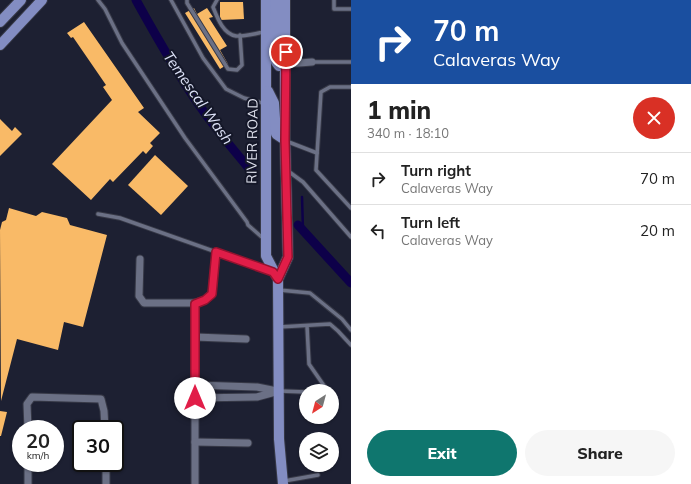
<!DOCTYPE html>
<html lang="en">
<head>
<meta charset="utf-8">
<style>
	:root { --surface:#fff; --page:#f6f6f6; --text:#222; --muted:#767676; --line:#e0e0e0; --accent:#0f766e }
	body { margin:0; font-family:Mulish,sans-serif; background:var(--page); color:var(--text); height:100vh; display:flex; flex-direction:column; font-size:15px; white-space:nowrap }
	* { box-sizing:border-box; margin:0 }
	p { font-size:13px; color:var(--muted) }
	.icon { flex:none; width:22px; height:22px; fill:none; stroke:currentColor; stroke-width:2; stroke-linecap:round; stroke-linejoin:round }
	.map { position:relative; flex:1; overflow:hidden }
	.drawer { display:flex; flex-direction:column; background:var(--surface); width:340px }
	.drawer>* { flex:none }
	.banner { background:#1a4fa0; color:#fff; overflow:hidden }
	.needle { width:26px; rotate:216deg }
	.controls { position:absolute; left:299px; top:384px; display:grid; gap:8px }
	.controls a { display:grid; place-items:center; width:40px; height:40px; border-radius:50%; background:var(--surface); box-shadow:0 1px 3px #0004; font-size:20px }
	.speed { position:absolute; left:12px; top:420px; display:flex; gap:8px; font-size:20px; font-weight:700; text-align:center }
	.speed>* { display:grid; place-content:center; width:52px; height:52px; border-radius:50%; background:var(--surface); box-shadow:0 1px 3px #0004; line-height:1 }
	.speed small { font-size:10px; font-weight:400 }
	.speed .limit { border:2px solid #111; border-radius:6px; background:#fff; color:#111 }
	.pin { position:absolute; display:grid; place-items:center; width:34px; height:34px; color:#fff; margin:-17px; border:2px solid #fff; border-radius:50%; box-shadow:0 1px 4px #0007 }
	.me { position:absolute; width:44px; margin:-22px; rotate:0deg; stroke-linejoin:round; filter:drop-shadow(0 0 3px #0008) }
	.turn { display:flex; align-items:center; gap:14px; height:84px; padding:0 16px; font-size:18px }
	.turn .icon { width:52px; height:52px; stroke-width:2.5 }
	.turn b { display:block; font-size:28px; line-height:34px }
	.round { display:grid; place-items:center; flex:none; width:42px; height:42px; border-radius:21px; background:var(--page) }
	.headline { display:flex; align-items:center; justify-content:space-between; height:68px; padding:0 16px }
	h1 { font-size:24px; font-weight:800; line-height:30px }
	.button { display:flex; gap:8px; margin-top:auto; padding:8px 16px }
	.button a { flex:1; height:46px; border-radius:24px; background:var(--accent); color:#fff; font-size:16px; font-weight:800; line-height:46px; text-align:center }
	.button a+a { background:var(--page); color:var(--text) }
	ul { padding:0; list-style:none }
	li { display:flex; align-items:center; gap:12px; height:52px; padding:0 16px; border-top:1px solid var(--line) }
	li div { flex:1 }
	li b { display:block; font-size:15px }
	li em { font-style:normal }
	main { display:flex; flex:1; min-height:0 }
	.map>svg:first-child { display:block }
</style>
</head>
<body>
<main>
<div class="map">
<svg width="351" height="484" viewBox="0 0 351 484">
	<rect width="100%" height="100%" fill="#1d2032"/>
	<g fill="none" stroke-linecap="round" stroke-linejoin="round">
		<!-- stream -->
		<polyline stroke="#0d0049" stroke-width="2.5" points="302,197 303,230"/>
		<!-- canal -->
		<g stroke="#0d0049" stroke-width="9">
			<path d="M136,0c21,38 43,77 68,112 15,21 32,41 48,60"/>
			<polyline points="298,225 351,283"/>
		</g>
	</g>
	<!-- building -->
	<g fill="#f9ba67">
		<polygon points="220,2 243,2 244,19 220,20"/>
		<polygon points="194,8 197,14 207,8 213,17 209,18 227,46 220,50 228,64 220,69 185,13"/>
		<polygon points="84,22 144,108 138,112 160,133 150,143 153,146 146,154 143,151 113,182 110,179 91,200 52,164 112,100 103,87 106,85 73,37 71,38 67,33"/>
		<polygon points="0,119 12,131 15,127 22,134 0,156"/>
		<polygon points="155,155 188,186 161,215 128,185"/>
		<polygon points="9,208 36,216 42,212 67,218 70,225 107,235 83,327 64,322 58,350 17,339 1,401 0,230 2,222 6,220"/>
		<polygon points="0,411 7,412 1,436 0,436"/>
	</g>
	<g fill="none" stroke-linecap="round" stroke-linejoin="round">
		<!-- lane casing -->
		<g stroke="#373947" stroke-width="5.5">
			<g id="lane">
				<polyline points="98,0 105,9 122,43 185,138 247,222 248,225 264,239"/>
				<polyline points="171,0 203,58 226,89 244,98 266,104"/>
				<polyline points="187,0 187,3 228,69 237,70 242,65 240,35"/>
				<path d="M217,0l-4,7c4,10 10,27 23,29 7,1 21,-3 29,-4"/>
				<polyline points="334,0 334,9 351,9"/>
				<polyline points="312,62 351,62"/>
				<polyline points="351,87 330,87 321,92 316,170 351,208"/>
				<polyline points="286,141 317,153"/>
				<polyline points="288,171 303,182 351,237"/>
				<polyline points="98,214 120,218 270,271"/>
				<polyline points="279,290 310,293 342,319 351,330"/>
				<polyline points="307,326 309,364 327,390 320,391"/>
				<polyline points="279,327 330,324 338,331 351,345"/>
				<polyline points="280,391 306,392"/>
				<polyline points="284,481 318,475"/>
			</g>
		</g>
		<!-- street casing -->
		<g stroke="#373947" stroke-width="9">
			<g id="street">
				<polyline points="286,64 312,62"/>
				<polyline points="140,259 139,296 144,303 195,303 205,300 212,293 215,263"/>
				<polyline points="195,303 195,484"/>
				<polyline points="195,337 246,339"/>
				<polyline points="195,385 257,387 277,391"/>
				<polyline points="195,398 257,397 279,391"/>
				<polyline points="28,429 27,404 32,397 101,399 104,411 105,429"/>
				<polyline points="195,442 248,443"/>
				<polyline points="28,463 28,484"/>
				<polyline points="106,463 106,484"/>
			</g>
		</g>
		<!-- primary casing -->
		<g stroke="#373947" stroke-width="12">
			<g id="primary">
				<polyline points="266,0 266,256 278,279"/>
				<polyline points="275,0 276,62 279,66 286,64"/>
				<polyline points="0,22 21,0"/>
				<polyline points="0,45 42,0"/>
				<polyline points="268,91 274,103 276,134 285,140"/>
				<polyline points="283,484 279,439 278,279 288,257 285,140 285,0"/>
			</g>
		</g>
		<!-- lane -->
		<use href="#lane" stroke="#6b7085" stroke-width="3.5"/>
		<!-- street -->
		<use href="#street" stroke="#6b7085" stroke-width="7"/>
		<!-- primary -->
		<use href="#primary" stroke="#838dc2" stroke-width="10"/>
	</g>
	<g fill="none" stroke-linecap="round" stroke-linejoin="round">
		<!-- route casing -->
		<g stroke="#92132f" stroke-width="10">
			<polyline id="route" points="195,398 195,304 205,300 212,294 216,252 273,272 278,279 288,257 285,140 286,52"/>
		</g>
		<!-- route -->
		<use href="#route" stroke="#e11d48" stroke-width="7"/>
	</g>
	<g text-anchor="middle" stroke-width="4" stroke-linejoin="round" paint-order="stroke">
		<!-- street labels -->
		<g font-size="14" fill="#dddfeb" stroke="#141728">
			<text transform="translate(252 141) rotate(-89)" y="5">RIVER ROAD</text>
		</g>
		<!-- water labels -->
		<g font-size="15" font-style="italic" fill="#dee3f9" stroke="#141728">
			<text transform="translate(198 98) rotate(55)" y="5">Temescal Wash</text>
		</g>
	</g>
</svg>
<div class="controls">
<a><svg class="needle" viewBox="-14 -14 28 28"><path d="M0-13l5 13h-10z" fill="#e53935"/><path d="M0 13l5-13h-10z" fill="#767676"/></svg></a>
<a><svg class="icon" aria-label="layers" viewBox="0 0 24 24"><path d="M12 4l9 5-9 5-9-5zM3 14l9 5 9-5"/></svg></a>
</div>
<div class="speed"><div>20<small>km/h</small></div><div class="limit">30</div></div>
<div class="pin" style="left:286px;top:52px;background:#d93025"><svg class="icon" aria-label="arrive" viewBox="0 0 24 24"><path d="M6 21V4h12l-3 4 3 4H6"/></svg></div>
<svg class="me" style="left:195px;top:398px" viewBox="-20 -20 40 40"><circle r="19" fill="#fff"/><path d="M0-13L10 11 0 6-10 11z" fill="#e11d48"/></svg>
</div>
<section class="drawer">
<div class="banner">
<div class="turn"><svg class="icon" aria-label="right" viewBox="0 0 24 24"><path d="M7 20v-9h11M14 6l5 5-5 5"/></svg><div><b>70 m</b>Calaveras Way</div></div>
</div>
<div class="headline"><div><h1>1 min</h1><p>340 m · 18:10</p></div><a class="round" style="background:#d93025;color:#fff"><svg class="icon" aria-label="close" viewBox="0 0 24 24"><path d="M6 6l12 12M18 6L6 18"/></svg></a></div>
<ul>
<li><svg class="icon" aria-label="right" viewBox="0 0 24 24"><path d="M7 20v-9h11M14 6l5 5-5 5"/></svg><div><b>Turn right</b><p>Calaveras Way</p></div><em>70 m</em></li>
<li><svg class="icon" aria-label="left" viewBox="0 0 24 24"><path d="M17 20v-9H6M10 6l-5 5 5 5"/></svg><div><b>Turn left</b><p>Calaveras Way</p></div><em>20 m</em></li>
</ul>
<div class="button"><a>Exit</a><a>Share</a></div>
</section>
</main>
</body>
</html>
